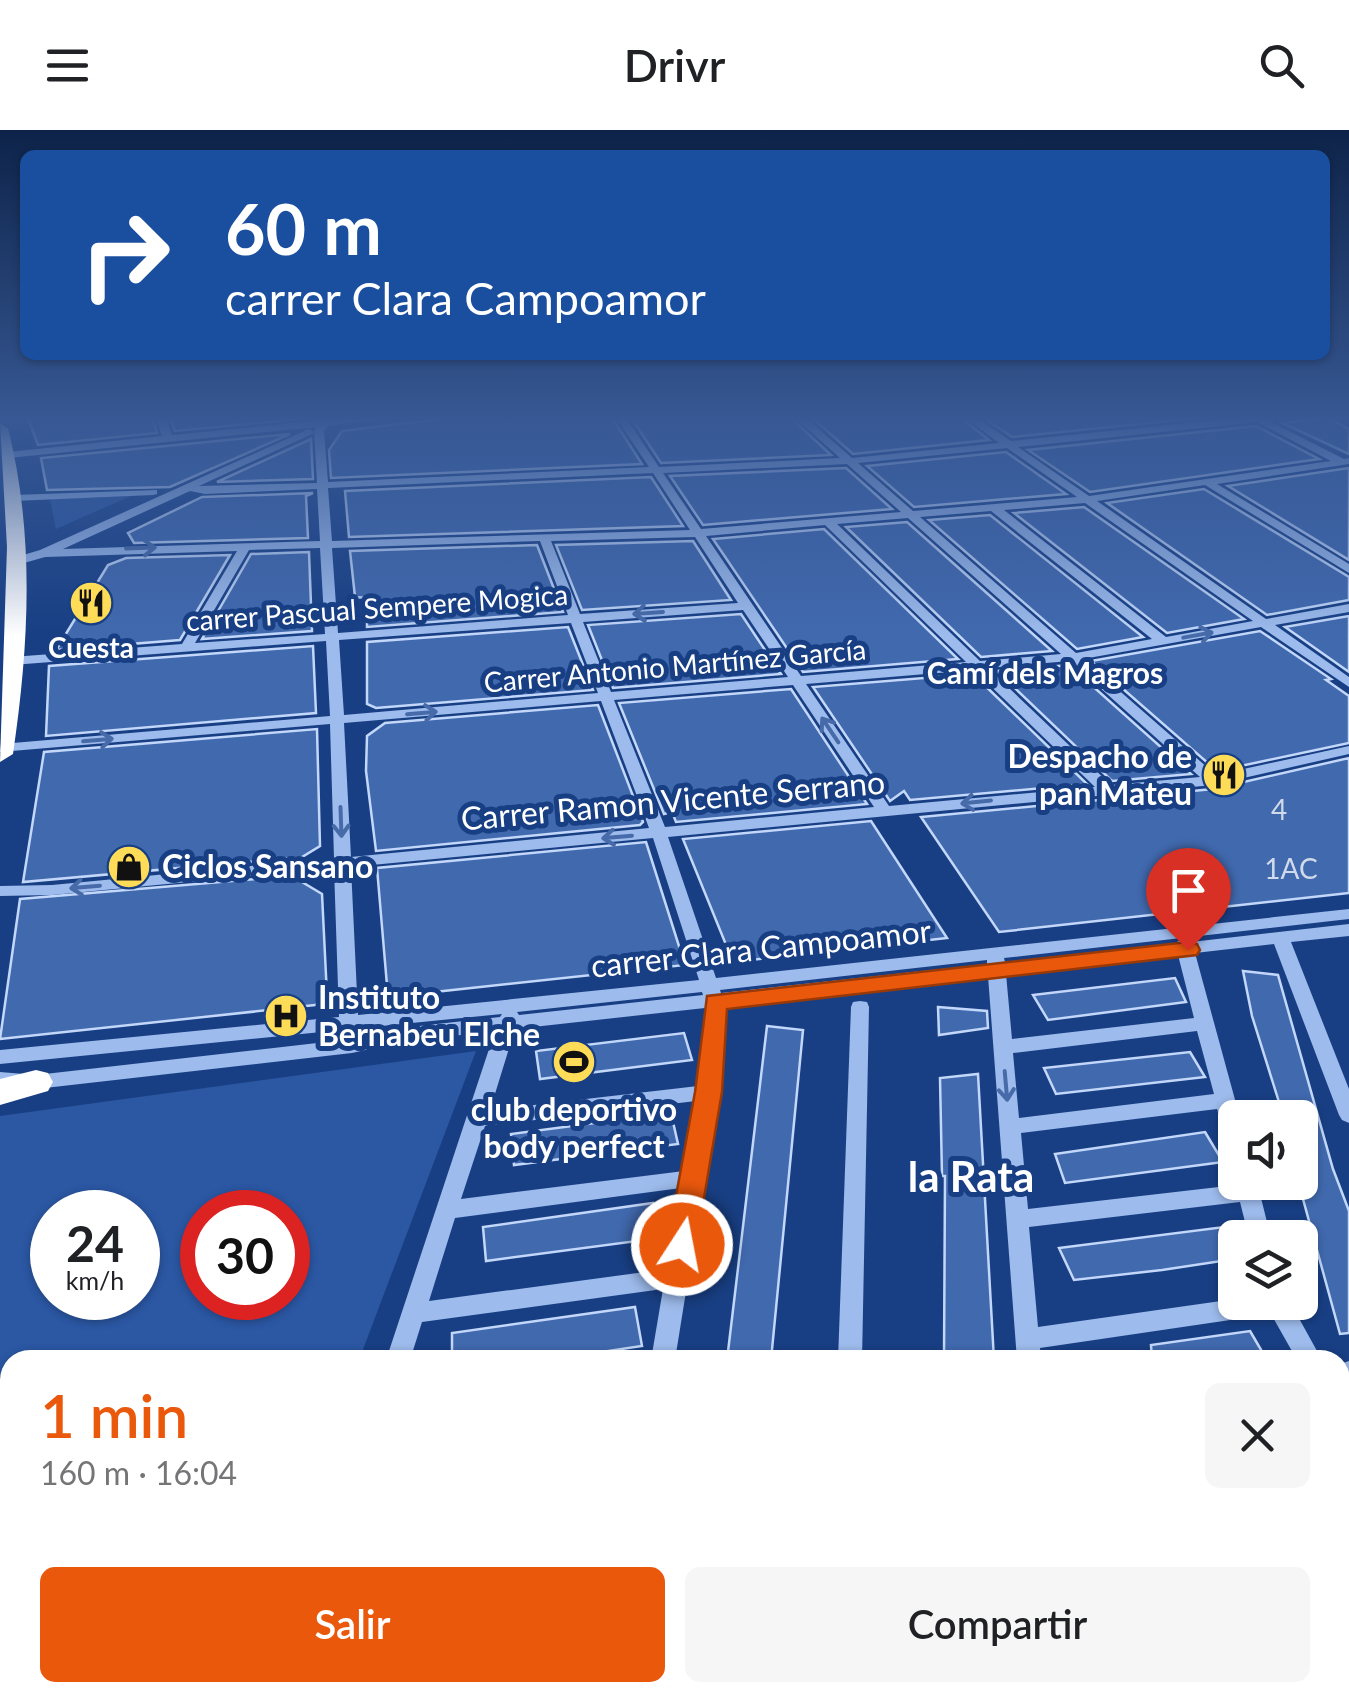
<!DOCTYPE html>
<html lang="es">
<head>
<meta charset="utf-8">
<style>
	:root { --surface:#fff; --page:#f6f6f6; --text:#202124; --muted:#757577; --accent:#ea580c }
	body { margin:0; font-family:Lato,sans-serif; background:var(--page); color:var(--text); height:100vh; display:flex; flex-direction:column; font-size:38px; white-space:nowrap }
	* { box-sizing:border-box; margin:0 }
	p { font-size:32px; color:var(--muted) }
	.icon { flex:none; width:55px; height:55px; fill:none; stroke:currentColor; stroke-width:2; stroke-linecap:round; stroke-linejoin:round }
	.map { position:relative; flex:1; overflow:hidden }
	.details { position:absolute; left:0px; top:1220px; width:1350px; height:352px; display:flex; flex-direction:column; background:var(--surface); border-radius:30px 30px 0 0; box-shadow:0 2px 8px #0004 }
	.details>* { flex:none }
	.banner { position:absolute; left:20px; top:20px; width:1310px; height:210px; border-radius:15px; box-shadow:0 2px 8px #0004; background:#1a4fa0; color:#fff; overflow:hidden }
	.tools { position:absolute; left:1218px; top:970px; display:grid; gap:20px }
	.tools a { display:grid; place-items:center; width:100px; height:100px; border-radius:15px; background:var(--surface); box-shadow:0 2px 8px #0004; font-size:50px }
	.speed { position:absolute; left:30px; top:1060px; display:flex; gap:20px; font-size:50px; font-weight:700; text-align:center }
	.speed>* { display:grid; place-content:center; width:130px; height:130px; border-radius:50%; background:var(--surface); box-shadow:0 2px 8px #0004; line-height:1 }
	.speed small { font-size:25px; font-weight:400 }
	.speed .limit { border:15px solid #d22; background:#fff; color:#111 }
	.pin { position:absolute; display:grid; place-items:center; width:85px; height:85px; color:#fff; margin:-102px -42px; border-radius:50% 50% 50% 0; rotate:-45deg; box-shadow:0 0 10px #0007 }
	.pin .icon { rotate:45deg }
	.me { position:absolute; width:110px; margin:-55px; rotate:11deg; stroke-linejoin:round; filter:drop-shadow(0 0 8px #0008) }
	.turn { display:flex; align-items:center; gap:35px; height:210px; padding:0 40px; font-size:45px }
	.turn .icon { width:130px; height:130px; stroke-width:2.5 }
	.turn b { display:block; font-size:70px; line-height:85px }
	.round { display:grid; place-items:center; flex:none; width:105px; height:105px; border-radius:15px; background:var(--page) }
	.overview { display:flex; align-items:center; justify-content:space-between; height:170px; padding:0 40px }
	h1 { font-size:60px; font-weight:600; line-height:75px; color:var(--accent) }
	.cta { display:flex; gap:20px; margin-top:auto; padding:20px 40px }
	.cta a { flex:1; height:115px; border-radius:15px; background:var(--accent); color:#fff; font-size:40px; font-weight:600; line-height:115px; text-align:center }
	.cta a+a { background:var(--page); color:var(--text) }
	header { display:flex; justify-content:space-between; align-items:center; height:130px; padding:0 40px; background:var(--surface); font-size:45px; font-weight:600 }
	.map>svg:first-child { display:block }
</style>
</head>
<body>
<header><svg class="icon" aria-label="menu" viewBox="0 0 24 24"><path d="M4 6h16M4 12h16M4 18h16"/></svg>Drivr<svg class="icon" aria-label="search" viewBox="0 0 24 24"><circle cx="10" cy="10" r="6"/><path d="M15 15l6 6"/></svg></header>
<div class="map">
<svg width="1349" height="1572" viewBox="0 0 1349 1572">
	<rect width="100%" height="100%" fill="#183f84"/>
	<!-- green -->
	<g fill="#2b57a3" fill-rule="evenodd">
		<polygon points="131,366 56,399 50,369"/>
		<path d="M476,921l-117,309h-349v332l918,1 -37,9h-891v-586zM138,1082v86h-86v-86zM288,1082v86h-86v-86z"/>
		<polygon points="1349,1252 1349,1454 1340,1457 1340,1255"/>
	</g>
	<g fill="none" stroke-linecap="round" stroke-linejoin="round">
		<!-- river -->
		<g fill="#355185" fill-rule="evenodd">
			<polygon points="1349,1480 1349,1572 1326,1572 1305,1562 1340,1562 1340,1482"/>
			<polygon points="1119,1562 1253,1562 1249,1572 1115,1572"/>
		</g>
	</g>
	<!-- building -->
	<g fill="#4169ae" stroke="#c2d7f9" stroke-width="2.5">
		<polygon points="27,286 152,286 157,303 38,315"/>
		<polygon points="169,286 298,286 300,289 175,301"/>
		<polygon points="464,286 611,286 642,334 331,348 329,320 342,301"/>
		<polygon points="630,286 789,286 831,325 661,333"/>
		<polygon points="810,286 959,286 989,310 853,324"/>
		<polygon points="981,286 1220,286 1012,307"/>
		<polygon points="1328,288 1349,299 1349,324 1282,293"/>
		<polygon points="1256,296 1319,329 1090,362 1028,320"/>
		<polygon points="290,304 170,357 47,360 41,328"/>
		<polygon points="311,309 313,349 217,352"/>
		<polygon points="1006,322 1066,364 914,377 867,336"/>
		<polygon points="846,338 892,379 703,395 670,346"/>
		<polygon points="1349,338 1349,430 1228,356"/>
		<polygon points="651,347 683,396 349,407 345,361"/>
		<polygon points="1204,359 1349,447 1349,470 1267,485 1107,373"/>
		<polygon points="313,363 306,366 308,408 134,413 128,403 202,367"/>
		<polygon points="1084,377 1244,489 1167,503 1014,383"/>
		<polygon points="990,385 1143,507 1077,519 929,390"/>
		<polygon points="907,392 1052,521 981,527 846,397"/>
		<polygon points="824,399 958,529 803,542 713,409"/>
		<polygon points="693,411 731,470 582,480 556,415"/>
		<polygon points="537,415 563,482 367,497 367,468 355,467 350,421"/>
		<polygon points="309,422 312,501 202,509 251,424"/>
		<polygon points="230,425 180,510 56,520 108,435 126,428"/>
		<polygon points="741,484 781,544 613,558 588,495"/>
		<polygon points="1349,486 1349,542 1285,497"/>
		<polygon points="568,497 593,560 376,578 367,574 367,512"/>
		<polygon points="1260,501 1331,549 1326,550 1349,566 1349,613 1217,641 1091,531"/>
		<polygon points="313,516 316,583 46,606 49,536"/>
		<polygon points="1069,535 1191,644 1112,651 997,541"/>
		<polygon points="973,544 1087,654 910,670 904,661 890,671 813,557"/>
		<polygon points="791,559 867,674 676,692 672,682 664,684 619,573"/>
		<polygon points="598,575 643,692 640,695 376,721 366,641 367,606 385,593"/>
		<polygon points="317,599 320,716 302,727 23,752 44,622"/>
		<polygon points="1349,628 1349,763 999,802 921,687 1213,659"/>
		<polygon points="871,691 947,808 733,832 683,709"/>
		<polygon points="646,712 685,835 388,867 377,738"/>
		<polygon points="292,746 322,764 327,866 315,875 0,909 20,769"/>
		<polygon points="1243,841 1278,845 1333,1039 1349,1081 1349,1203 1340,1204 1300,1058 1300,988 1284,988 1252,886"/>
		<polygon points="1175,848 1186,872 1048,890 1033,865"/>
		<polygon points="938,877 987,881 988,898 939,905"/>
		<polygon points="767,896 803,900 771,1230 727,1230"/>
		<polygon points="684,903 692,930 540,949 536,921"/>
		<polygon points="1190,922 1205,947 1056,964 1044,938"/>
		<polygon points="978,944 994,1230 944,1230 945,1046 942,1046 940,948"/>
		<polygon points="671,983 678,1014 514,1035 511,1004"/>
		<polygon points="1205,1002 1223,1032 1065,1053 1055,1024"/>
		<polygon points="653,1073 660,1108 486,1131 483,1097"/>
		<polygon points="1224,1097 1235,1115 1235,1129 1162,1140 1074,1150 1059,1118"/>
		<polygon points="635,1177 642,1216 548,1230 452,1230 452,1203"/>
		<polygon points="1250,1201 1267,1230 1152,1230 1151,1215"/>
	</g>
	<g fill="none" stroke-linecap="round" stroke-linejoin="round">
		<!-- minor -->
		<g fill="#9dbbec" fill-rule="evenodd">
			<path d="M155,286h10l7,19 141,-14 -5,-5h11l4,4 77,-4 -72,10 -4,5 4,51 321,-15 -34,-51h10l34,51 181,-9 -47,-42h11l48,42 147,-15 -36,-27h11l37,25 247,-25h35l-24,5 75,38 5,-1v6l-132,20 132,80v9l-144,-88 -108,16 169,118 83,-15v8l-74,13 74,52v10l-88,-60 -178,32 133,116 133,-29v8l-136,31 -545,52 48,141 633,-69v10l-345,39 1,4 170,-19 9,-5 7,4 158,-18v12l-58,6 58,147v34l-7,-3 -3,-5 -65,-171 -79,9 45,165h-5v26l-7,-2 -11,-33 -196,24 7,76 208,-24 1,-3h20l14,56h-22l-9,-36 -211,25 9,100 197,-28v3h55l32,58h-25l-26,-46 -231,34 1,12h-24l-29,-384 -264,30 -6,86 -43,268h-24l12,-71 -241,33 -12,38h-24l109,-329 -94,11 -49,11 -316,36 -36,-3v-14l36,3 316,-36 49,-11 99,-11 2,-3 -502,50v-14l339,-33 -5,-149 -282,27 -52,1v-10l52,-1 282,-27 -4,-134 -330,28 1,-8 329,-28 -4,-75 -314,24 -7,-4 7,-4 170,-13 55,-93 -192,6 -28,8 -6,-4 2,-3 27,-8 269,-121 5,3 -2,2 -113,52 118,-3 -3,-53 3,-3 -309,31 -5,-3 5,-3 154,-16zM1257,292l74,39 -242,35 -71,-49zM1007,318l70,49 -164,14 -55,-48zM847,334l54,48 -200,17 -38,-56zM653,343l37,57 -358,11 -4,-53zM317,359l3,52 -257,8 127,-58 15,3zM1085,373l168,118 -87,16 -162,-127zM991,381l161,128 -76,14 -156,-136zM908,388l153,136 -81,7 -143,-137zM825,395l141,137 -165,14 -95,-140zM695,407l43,66 -158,11 -29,-73zM540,411l28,74 -230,18 -6,-85zM320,418l5,86 -130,9 54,-93zM743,480l45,67 -177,15 -28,-70zM571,493l27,70 -254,22 -5,-75zM1070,531l130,116 -89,8 -123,-117zM974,540l121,117 -206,19 -83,-122zM793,555l81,122 -209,20 -51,-127zM601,571l48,127 -298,29 -7,-134zM653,708l46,142 -341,35 -7,-148zM1178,825l16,63 -182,21 -6,-65zM987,830v4l-266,29 -1,-3zM702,862l1,3 -184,20 -2,-3zM705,878l-7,78 -208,24 25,-81zM1197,901l17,63 -195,24 -6,-65zM696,971l-12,70 -223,28 24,-73zM681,1058l-14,81 -238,32 26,-83z"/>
			<polygon points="157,360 157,364 153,365 13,371 8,368 13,365"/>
			<polygon points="860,871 867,872 869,877 862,1230 838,1230 851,877 853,872"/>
			<polygon points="1349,1231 1349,1253 1340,1256 1340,1234"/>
		</g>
		<!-- highway -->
		<g fill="#fff" fill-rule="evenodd">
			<path d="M0,293l8,5c27,108 21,217 5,326l-13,8 7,-215z"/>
			<polygon points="36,940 48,943 53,952 48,961 0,975 0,949"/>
		</g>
	</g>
	<!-- one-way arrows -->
	<defs><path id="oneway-shaft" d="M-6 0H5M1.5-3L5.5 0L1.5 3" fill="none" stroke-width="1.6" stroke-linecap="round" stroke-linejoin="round" transform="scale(2.5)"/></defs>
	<g stroke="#476aa8">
		<use href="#oneway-shaft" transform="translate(141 418) rotate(-2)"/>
		<use href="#oneway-shaft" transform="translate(648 483) rotate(176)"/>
		<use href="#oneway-shaft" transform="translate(1198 505) rotate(-10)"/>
		<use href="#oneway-shaft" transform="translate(422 583) rotate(-5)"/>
		<use href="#oneway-shaft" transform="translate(830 600) rotate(-124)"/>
		<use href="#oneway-shaft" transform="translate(98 610) rotate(-5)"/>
		<use href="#oneway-shaft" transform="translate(976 672) rotate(174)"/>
		<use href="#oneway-shaft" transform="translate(341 692) rotate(88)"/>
		<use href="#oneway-shaft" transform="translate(617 707) rotate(175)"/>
		<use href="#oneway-shaft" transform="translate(85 757) rotate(175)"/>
		<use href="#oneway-shaft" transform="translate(1006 956) rotate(85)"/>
	</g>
	<!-- sky -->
	<linearGradient id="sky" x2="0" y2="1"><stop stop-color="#0d2349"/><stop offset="0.57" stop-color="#375894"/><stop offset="1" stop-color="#375894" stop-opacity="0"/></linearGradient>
	<rect width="1349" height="506" fill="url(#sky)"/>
	<!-- route -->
	<polygon fill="#ea580c" stroke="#983908" stroke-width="2.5" points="1188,812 1197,814 1200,820 1197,825 727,879 722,962 696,1115 692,1123 682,1127 671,1123 667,1115 695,962 707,866"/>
	<!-- icons -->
	<defs>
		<g id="restaurant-disc" transform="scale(2.25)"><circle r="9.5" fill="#ffdc58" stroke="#183f84"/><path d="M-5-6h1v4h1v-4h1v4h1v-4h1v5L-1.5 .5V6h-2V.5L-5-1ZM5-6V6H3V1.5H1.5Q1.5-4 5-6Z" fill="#111"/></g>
		<g id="shop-disc" transform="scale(2.25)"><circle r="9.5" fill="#ffdc58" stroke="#183f84"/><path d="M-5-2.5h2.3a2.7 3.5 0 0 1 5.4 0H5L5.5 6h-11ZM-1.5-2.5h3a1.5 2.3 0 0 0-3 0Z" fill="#111"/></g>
		<g id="hospital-disc" transform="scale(2.25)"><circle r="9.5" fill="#ffdc58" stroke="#183f84"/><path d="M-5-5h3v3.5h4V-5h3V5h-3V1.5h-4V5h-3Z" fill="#111"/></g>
		<g id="stadium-disc" transform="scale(2.25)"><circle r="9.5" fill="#ffdc58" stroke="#183f84"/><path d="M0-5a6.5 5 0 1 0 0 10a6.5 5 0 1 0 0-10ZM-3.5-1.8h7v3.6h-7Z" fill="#111"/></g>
	</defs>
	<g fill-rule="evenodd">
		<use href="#restaurant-disc" x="91" y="473"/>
		<use href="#restaurant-disc" x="1224" y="645"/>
		<use href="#shop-disc" x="129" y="737"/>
		<use href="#hospital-disc" x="286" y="886"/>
		<use href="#stadium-disc" x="574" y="932"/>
	</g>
	<g text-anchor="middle" stroke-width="10" stroke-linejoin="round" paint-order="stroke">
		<!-- far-street labels -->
		<g font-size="28" fill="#fff" stroke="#183f84">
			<text transform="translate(377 478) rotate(-4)" y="10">carrer Pascual Sempere Mogica</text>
			<text transform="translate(675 536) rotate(-5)" y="10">Carrer Antonio Martínez García</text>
		</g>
		<!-- far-poi labels -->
		<g font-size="28" font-weight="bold" fill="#fff" stroke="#183f84">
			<text x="91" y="528">Cuesta</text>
		</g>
		<!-- number labels -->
		<g font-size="28" fill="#d0daeb">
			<text x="1279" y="690">4</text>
			<text x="1291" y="749">1AC</text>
		</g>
		<!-- far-neighbourhood labels -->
		<g font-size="30" font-weight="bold" fill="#fff" stroke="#183f84">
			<text x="1045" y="554">Camí dels Magros</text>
		</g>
		<!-- poi labels -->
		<g font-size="32" font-weight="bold" fill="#fff" stroke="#183f84" text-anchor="start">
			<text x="1192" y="638" text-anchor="end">Despacho de<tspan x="1192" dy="37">pan Mateu</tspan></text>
			<text x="162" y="748">Ciclos Sansano</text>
			<text x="318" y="879">Instituto<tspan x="318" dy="37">Bernabeu Elche</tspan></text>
			<text x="574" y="991" text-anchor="middle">club deportivo<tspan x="574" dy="37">body perfect</tspan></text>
		</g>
		<!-- street labels -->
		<g font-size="32" fill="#fff" stroke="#183f84">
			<text transform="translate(673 671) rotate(-5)" y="11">Carrer Ramon Vicente Serrano</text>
			<text transform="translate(761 819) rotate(-6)" y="11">carrer Clara Campoamor</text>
		</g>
		<!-- near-neighbourhood labels -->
		<g font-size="42" font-weight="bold" fill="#fff" stroke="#183f84">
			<text x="971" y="1062">la Rata</text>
		</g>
	</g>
</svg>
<div class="tools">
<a><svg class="icon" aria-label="sound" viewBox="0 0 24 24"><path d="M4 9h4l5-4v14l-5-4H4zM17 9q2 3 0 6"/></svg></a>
<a><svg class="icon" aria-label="layers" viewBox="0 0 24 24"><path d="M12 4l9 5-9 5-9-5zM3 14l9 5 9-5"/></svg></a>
</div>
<div class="speed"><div>24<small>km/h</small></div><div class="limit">30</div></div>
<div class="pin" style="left:1188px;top:820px;background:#d93025"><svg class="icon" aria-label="arrive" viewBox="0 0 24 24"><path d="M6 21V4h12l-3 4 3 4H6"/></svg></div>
<svg class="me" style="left:682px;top:1115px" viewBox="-20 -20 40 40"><circle r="17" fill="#ea580c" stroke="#fff" stroke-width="3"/><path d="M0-11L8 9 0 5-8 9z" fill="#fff"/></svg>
<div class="banner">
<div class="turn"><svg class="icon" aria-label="right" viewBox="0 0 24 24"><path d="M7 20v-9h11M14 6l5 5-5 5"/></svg><div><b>60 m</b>carrer Clara Campoamor</div></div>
</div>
<section class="details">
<div class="overview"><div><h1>1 min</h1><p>160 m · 16:04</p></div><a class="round"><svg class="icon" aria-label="close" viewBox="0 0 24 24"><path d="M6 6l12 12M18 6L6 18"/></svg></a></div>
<div class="cta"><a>Salir</a><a>Compartir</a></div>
</section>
</div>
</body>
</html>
